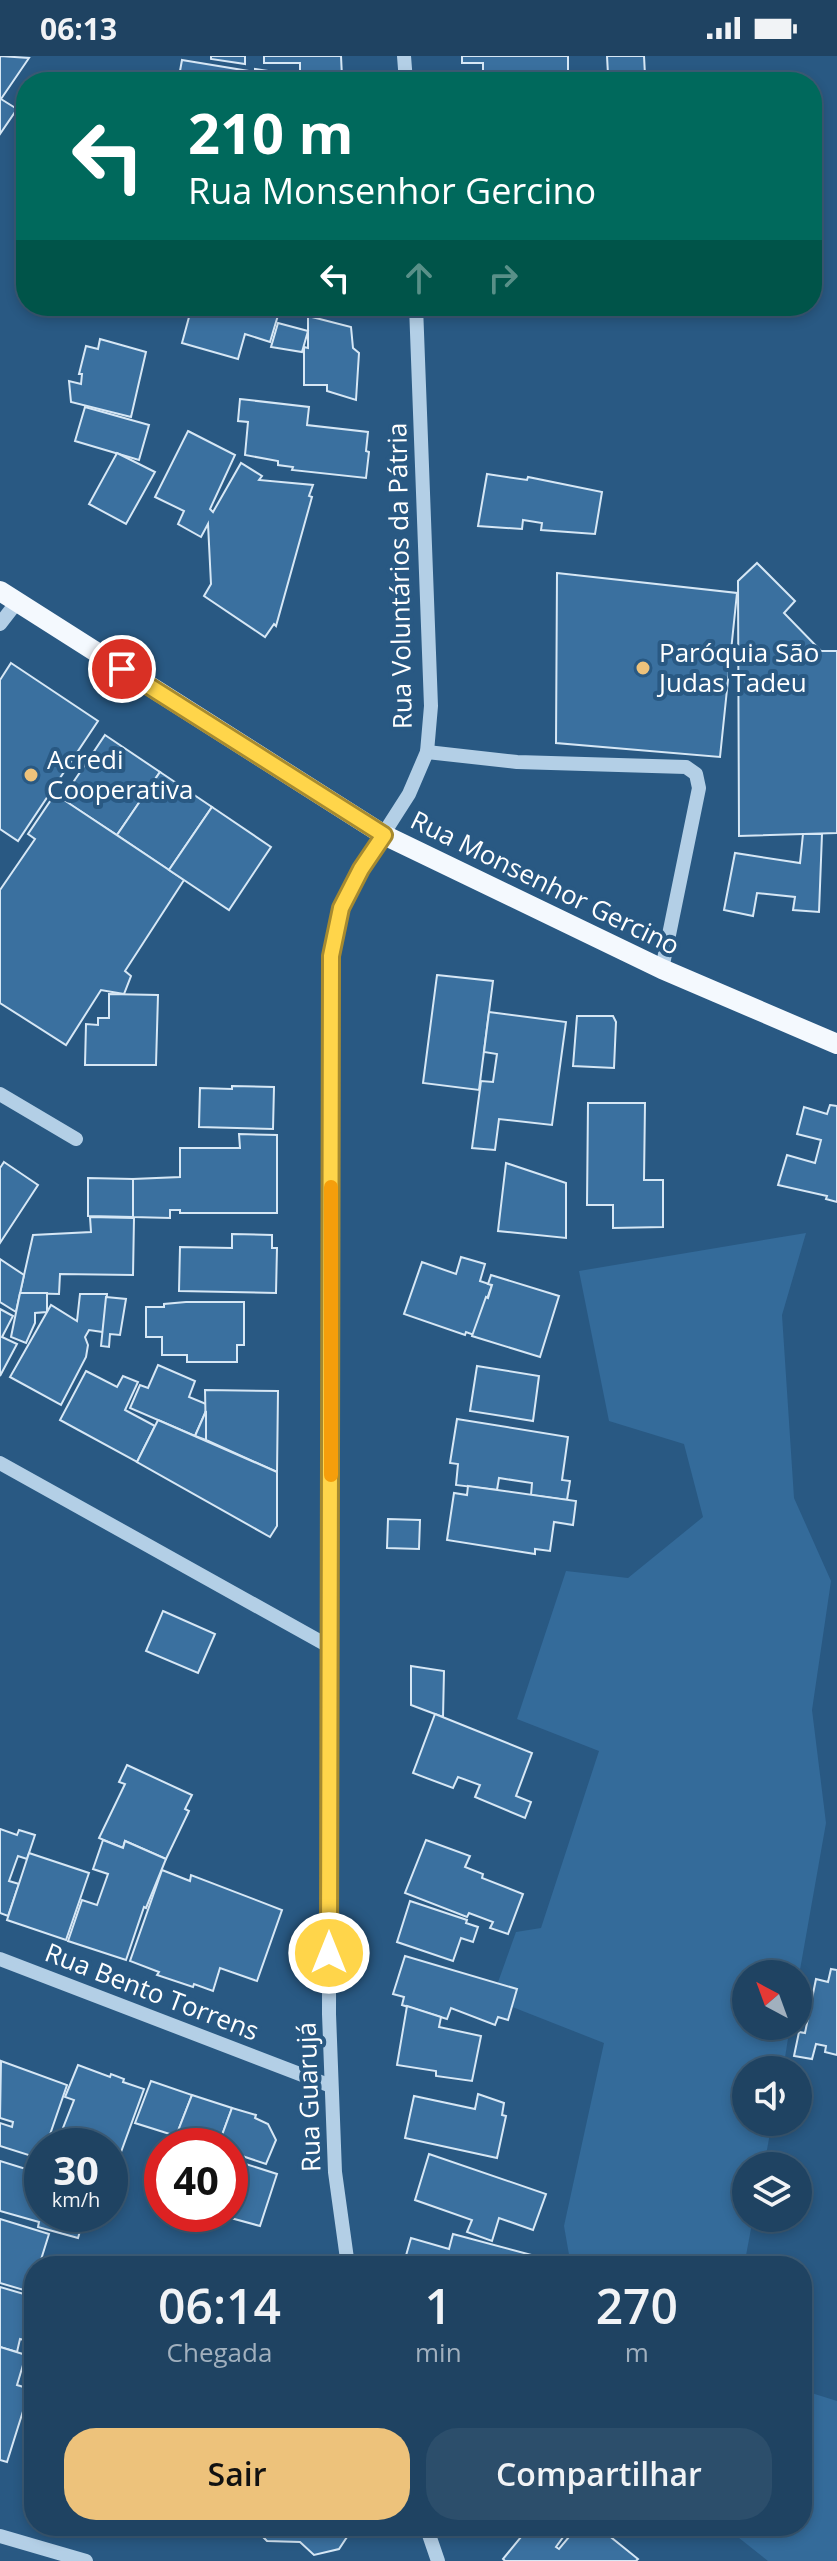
<!DOCTYPE html>
<html lang="pt">
<head>
<meta charset="utf-8">
<style>
	:root { --surface:#1f4362; --page:#2c4e6b; --text:#f1f3f6; --muted:#a1b0be; --line:#3c5c77; --accent:#edc27b }
	body { margin:0; font-family:"Open Sans",sans-serif; background:var(--page); color:var(--text); height:100vh; display:flex; flex-direction:column; font-size:30px; white-space:nowrap }
	* { box-sizing:border-box; margin:0 }
	p { font-size:26px; color:var(--muted) }
	.icon { flex:none; width:44px; height:44px; fill:none; stroke:currentColor; stroke-width:2; stroke-linecap:round; stroke-linejoin:round }
	.map { position:relative; flex:1; overflow:hidden }
	.sheet { position:absolute; left:24px; top:2200px; width:788px; height:280px; display:flex; flex-direction:column; background:var(--surface); border-radius:32px; box-shadow:0 4px 12px #0003,0 0 0 2px var(--line) }
	.sheet>* { flex:none }
	.hud { position:absolute; left:16px; top:16px; width:806px; height:244px; border-radius:32px; box-shadow:0 4px 12px #0003,0 0 0 2px var(--line); background:#00695c; color:#fff; overflow:hidden }
	.needle { width:52px; rotate:319deg }
	.buttons { position:absolute; left:732px; top:1904px; display:grid; gap:16px }
	.buttons a { display:grid; place-items:center; width:80px; height:80px; border-radius:50%; background:var(--surface); box-shadow:0 4px 12px #0003,0 0 0 2px var(--line); font-size:40px }
	.speed { position:absolute; left:24px; top:2072px; display:flex; gap:16px; font-size:40px; font-weight:700; text-align:center }
	.speed>* { display:grid; place-content:center; width:104px; height:104px; border-radius:50%; background:var(--surface); box-shadow:0 4px 12px #0003,0 0 0 2px var(--line); line-height:1 }
	.speed small { font-size:20px; font-weight:400 }
	.speed .limit { border:12px solid #d22; background:#fff; color:#111 }
	.pin { position:absolute; display:grid; place-items:center; width:68px; height:68px; color:#fff; margin:-34px; border:4px solid #fff; border-radius:50%; box-shadow:0 2px 8px #0007 }
	.me { position:absolute; width:88px; margin:-44px; rotate:0deg; stroke-linejoin:round; filter:drop-shadow(0 0 6px #0008) }
	.turn { display:flex; align-items:center; gap:28px; height:168px; padding:0 40px; font-size:36px }
	.turn .icon { width:104px; height:104px; stroke-width:2.5 }
	.turn b { display:block; font-size:56px; line-height:68px }
	.lanes { display:flex; align-items:center; height:76px; padding:0 40px; background:#0003; justify-content:center; gap:40px; direction:ltr }
	.lanes .off { opacity:.35 }
	.eta { display:flex; justify-content:space-evenly; align-items:center; height:136px; text-align:center }
	.eta b { font-size:48px; font-weight:600; line-height:56px }
	.primary-button { display:flex; gap:16px; margin-top:auto; padding:16px 40px }
	.primary-button a { flex:1; height:92px; border-radius:32px; background:var(--accent); color:#111; font-size:32px; font-weight:600; line-height:92px; text-align:center }
	.primary-button a+a { background:var(--page); color:var(--text) }
	.status { display:flex; justify-content:space-between; align-items:center; height:56px; padding:0 40px; background:var(--surface); direction:ltr }
	.status svg { height:22px; fill:currentColor }
	.map>svg:first-child { display:block }
</style>
</head>
<body>
<div class="status"><b>06:13</b><svg viewBox="0 0 49 12"><path d="M0 12V9h3v3zM5 12V6h3v6zM10 12V3h3v9zM15 12V0h3v12zM26 1h20v11H26zM47 4h2v5h-2z"/></svg></div>
<div class="map">
<svg width="837" height="2505" viewBox="0 0 837 2505">
	<rect width="100%" height="100%" fill="#295983"/>
	<!-- green -->
	<g fill="#346b9a">
		<polygon points="806,1177 782,1259 794,1442 831,1525 812,1654 826,1767 798,1925 798,1918 746,1918 746,1970 790,1970 783,2014 746,2014 746,2066 772,2066 764,2110 746,2110 746,2162 753,2162 744,2210 571,2210 564,2170 604,1987 492,1943 516,1876 541,1872 599,1695 517,1663 566,1515 628,1522 703,1461 684,1388 609,1365 579,1215"/>
		<polygon points="802,2334 837,2345 837,2505 768,2505 724,2470 802,2470"/>
	</g>
	<!-- building -->
	<g fill="#3a709f" stroke="#d6e7f5" stroke-width="2">
		<polygon points="0,0 29,2 1,43 17,53 0,78"/>
		<polygon points="211,0 245,0 245,8 211,3"/>
		<polygon points="264,0 341,0 342,21 300,15 300,7 264,7"/>
		<polygon points="462,0 568,0 568,17 483,20 483,7 462,7"/>
		<polygon points="607,0 644,0 645,19 608,18"/>
		<polygon points="182,4 255,16 255,13 325,24 178,26"/>
		<polygon points="568,17 628,18 628,26 569,26"/>
		<polygon points="564,22 564,26 461,26 461,25"/>
		<polygon points="812,47 817,47 818,115 812,115"/>
		<polygon points="192,250 258,250 279,256 270,286 245,278 238,303 182,287"/>
		<polygon points="308,260 351,271 353,292 359,297 356,344 327,335 327,329 304,329 304,291 308,292"/>
		<polygon points="278,267 308,275 302,296 271,291"/>
		<polygon points="100,283 146,296 131,361 71,346 69,325 81,328 82,318 79,318 86,290 98,293"/>
		<polygon points="240,343 309,351 307,369 368,376 366,395 369,396 366,422 292,414 293,411 278,409 278,405 245,399 248,366 238,365"/>
		<polygon points="85,351 149,369 139,404 75,385"/>
		<polygon points="188,375 235,399 210,453 213,456 241,407 262,420 259,424 313,429 309,440 312,441 276,570 274,568 265,581 204,540 211,528 208,468 201,481 178,468 184,455 155,441"/>
		<polygon points="117,397 155,416 126,468 89,448"/>
		<polygon points="487,418 527,424 528,421 602,436 595,478 541,474 542,467 523,464 522,473 478,470"/>
		<polygon points="757,507 795,545 784,557 821,595 837,595 837,777 739,780 738,525"/>
		<polygon points="557,517 737,537 720,701 556,687"/>
		<polygon points="11,607 98,665 18,785 0,773 0,624"/>
		<polygon points="105,679 160,716 117,779 62,743"/>
		<polygon points="160,716 212,751 169,814 117,779"/>
		<polygon points="55,738 184,824 125,915 131,920 124,938 101,934 66,989 0,947 0,834 35,783 28,778"/>
		<polygon points="212,751 271,791 229,854 169,814"/>
		<polygon points="803,778 822,778 819,856 793,854 795,841 757,837 753,860 724,854 735,797 800,807"/>
		<polygon points="437,919 493,925 479,1034 423,1027"/>
		<polygon points="109,938 158,939 156,1009 85,1009 86,968 98,969 98,962 109,962"/>
		<polygon points="489,956 566,966 552,1069 499,1063 495,1094 472,1092 481,1025 493,1026 497,998 484,996"/>
		<polygon points="577,960 613,960 616,966 614,1012 573,1010"/>
		<polygon points="232,1030 274,1031 273,1073 199,1071 200,1032 232,1033"/>
		<polygon points="588,1047 645,1047 644,1124 663,1124 663,1171 613,1172 613,1149 587,1149"/>
		<polygon points="830,1049 837,1050 837,1146 826,1143 827,1140 778,1129 787,1099 815,1107 821,1084 797,1078 804,1051 827,1058"/>
		<polygon points="239,1078 277,1079 277,1157 180,1157 180,1154 170,1154 170,1162 133,1161 133,1123 180,1121 180,1092 240,1092"/>
		<polygon points="4,1106 38,1129 0,1187 0,1112"/>
		<polygon points="506,1107 566,1127 566,1182 498,1175"/>
		<polygon points="88,1122 133,1123 133,1161 88,1160"/>
		<polygon points="90,1161 134,1162 133,1219 60,1218 59,1238 20,1237 33,1179 91,1176"/>
		<polygon points="232,1178 272,1179 272,1192 277,1192 276,1237 179,1235 180,1191 232,1192"/>
		<polygon points="461,1201 485,1208 480,1225 492,1229 474,1279 466,1276 465,1279 404,1258 422,1206 456,1218"/>
		<polygon points="0,1203 24,1219 16,1256 0,1246"/>
		<polygon points="491,1219 559,1240 540,1301 472,1280 486,1241 488,1242 492,1229 488,1228"/>
		<polygon points="20,1237 47,1237 47,1256 35,1257 35,1267 26,1287 11,1281"/>
		<polygon points="80,1238 107,1238 103,1276 89,1274 85,1281 88,1289 86,1301 61,1349 10,1321 51,1249 77,1265"/>
		<polygon points="106,1241 126,1243 120,1279 110,1278 109,1291 101,1290"/>
		<polygon points="186,1246 244,1246 244,1289 237,1289 237,1306 187,1306 187,1299 162,1299 162,1281 146,1281 146,1251 164,1251 164,1248"/>
		<polygon points="0,1253 13,1260 2,1281 17,1288 0,1320"/>
		<polygon points="158,1309 195,1325 189,1341 206,1348 206,1355 195,1380 130,1352 140,1329 148,1332"/>
		<polygon points="477,1310 539,1320 533,1365 470,1355"/>
		<polygon points="86,1315 117,1331 123,1320 138,1326 125,1354 155,1370 137,1406 60,1364"/>
		<polygon points="205,1334 278,1335 277,1416 206,1384"/>
		<polygon points="206,1355 206,1384 195,1380"/>
		<polygon points="457,1363 568,1381 562,1424 570,1425 567,1444 531,1439 532,1427 499,1422 497,1434 456,1429 458,1408 450,1407"/>
		<polygon points="158,1364 277,1416 277,1470 270,1481 137,1406"/>
		<polygon points="468,1430 576,1445 573,1469 554,1466 550,1495 535,1493 535,1498 447,1484 454,1437 467,1439"/>
		<polygon points="388,1463 420,1464 419,1493 387,1492"/>
		<polygon points="163,1555 215,1578 198,1617 146,1595"/>
		<polygon points="411,1610 444,1615 443,1661 411,1649"/>
		<polygon points="435,1658 532,1697 516,1740 531,1746 525,1762 475,1741 480,1729 458,1721 453,1732 413,1717"/>
		<polygon points="127,1709 192,1739 185,1753 189,1755 166,1803 125,1785 123,1792 99,1782 125,1728 119,1726"/>
		<polygon points="0,1773 17,1779 19,1774 35,1779 27,1803 18,1800 9,1825 19,1828 8,1860 0,1857"/>
		<polygon points="103,1784 123,1792 125,1785 166,1803 146,1852 144,1851 126,1904 68,1885 82,1844 97,1849 108,1818 93,1813"/>
		<polygon points="426,1784 470,1800 465,1811 483,1818 482,1822 523,1838 508,1878 490,1872 493,1866 469,1857 467,1861 405,1837"/>
		<polygon points="29,1797 89,1817 66,1884 7,1864"/>
		<polygon points="162,1814 190,1825 191,1819 282,1854 257,1925 220,1912 213,1935 194,1928 193,1931 157,1919 159,1916 130,1905"/>
		<polygon points="410,1845 467,1864 466,1867 478,1871 473,1886 461,1882 453,1905 397,1886"/>
		<polygon points="405,1900 517,1933 508,1964 498,1961 495,1969 451,1952 447,1963 402,1949 404,1941 393,1938"/>
		<polygon points="831,1913 837,1914 837,1999 825,1996 826,1990 816,1988 812,2003 794,2000 799,1976 805,1977 816,1923 828,1926"/>
		<polygon points="407,1950 441,1961 439,1971 481,1980 472,2025 436,2020 436,2015 397,2009"/>
		<polygon points="1,2005 67,2029 46,2090 42,2090 41,2103 0,2090 0,2067 12,2071 13,2066 0,2062"/>
		<polygon points="78,2009 110,2021 111,2018 124,2023 123,2026 144,2033 117,2107 110,2104 110,2090 89,2090 90,2088 61,2077 74,2044 65,2041"/>
		<polygon points="151,2025 192,2039 176,2080 135,2067"/>
		<polygon points="478,2038 504,2047 502,2059 506,2060 497,2102 405,2082 414,2040 475,2053"/>
		<polygon points="192,2039 232,2052 218,2090 209,2090 176,2080"/>
		<polygon points="232,2052 256,2059 255,2062 268,2068 276,2084 266,2108 230,2096 230,2090 218,2090"/>
		<polygon points="429,2098 546,2138 533,2174 499,2162 492,2185 467,2176 472,2164 415,2144"/>
		<polygon points="230,2103 277,2118 260,2170 216,2158 230,2158"/>
		<polygon points="0,2105 42,2118 42,2158 85,2158 78,2182 38,2171 39,2166 0,2155"/>
		<polygon points="0,2163 49,2178 39,2210 34,2210 34,2237 0,2227"/>
		<polygon points="453,2178 539,2201 536,2210 403,2210 411,2182 449,2193"/>
		<polygon points="0,2231 34,2241 32,2252 34,2253 34,2294 26,2291 28,2285 20,2283 17,2296 0,2291"/>
		<polygon points="0,2291 26,2299 17,2329 30,2333 7,2406 0,2404"/>
		<polygon points="226,2470 350,2470 351,2475 339,2493 314,2499 300,2486 267,2485 255,2473 231,2475"/>
		<polygon points="530,2470 571,2470 556,2491 559,2493 578,2470 597,2470 638,2503 636,2505 505,2505 503,2503"/>
	</g>
	<g fill="none" stroke-linecap="round" stroke-linejoin="round">
		<!-- minor -->
		<g stroke="#b3cfe6" stroke-width="14">
			<polyline points="404,0 406,26"/>
			<polyline points="0,568 17,546"/>
			<polyline points="427,696 517,706 686,711 696,718 699,732 662,913"/>
			<polyline points="0,1038 76,1083"/>
			<polyline points="0,1407 332,1592"/>
			<polyline points="0,1903 331,2030"/>
			<polyline points="348,2210 335,2116 329,1958 331,900 341,852 361,813 409,738 427,696 431,650 416,250"/>
			<polyline points="426,2470 438,2505"/>
			<polyline points="0,2480 86,2505"/>
		</g>
		<!-- major -->
		<polyline stroke="#f4f9fe" stroke-width="20" points="0,535 384,779 662,913 837,988"/>
	</g>
	<g fill="none" stroke-linecap="round" stroke-linejoin="round">
		<!-- route casing -->
		<g stroke="#a68a30" stroke-width="20">
			<polyline id="route" points="122,613 384,779 361,813 341,852 331,900 329,1897"/>
		</g>
		<!-- route -->
		<use href="#route" stroke="#ffd54a" stroke-width="14"/>
		<!-- slow -->
		<polyline stroke="#f59e0b" stroke-width="14" points="331,1131 331,1419"/>
	</g>
	<!-- markers -->
	<g fill="#edc27b" stroke="#295983" stroke-width="3">
		<circle cx="643" cy="612" r="8"/>
		<circle cx="31" cy="719" r="8"/>
	</g>
	<g text-anchor="middle" stroke-width="8" stroke-linejoin="round" paint-order="stroke">
		<!-- street labels -->
		<g font-size="26" fill="#fff" stroke="#295983">
			<text transform="translate(400 520) rotate(-91)" y="9">Rua Voluntários da Pátria</text>
			<text transform="translate(545 827) rotate(26)" y="9">Rua Monsenhor Gercino</text>
			<text transform="translate(152 1936) rotate(21)" y="9">Rua Bento Torrens</text>
			<text transform="translate(309 2041) rotate(-92)" y="9">Rua Guarujá</text>
		</g>
		<!-- poi labels -->
		<g font-size="26" fill="#fff" stroke="#295983" text-anchor="start">
			<text x="659" y="606">Paróquia São<tspan x="659" dy="30">Judas Tadeu</tspan></text>
			<text x="47" y="713">Acredi<tspan x="47" dy="30">Cooperativa</tspan></text>
		</g>
	</g>
</svg>
<div class="buttons">
<a><svg class="needle" viewBox="-14 -14 28 28"><path d="M0-13l5 13h-10z" fill="#e53935"/><path d="M0 13l5-13h-10z" fill="#a1b0be"/></svg></a>
<a><svg class="icon" aria-label="sound" viewBox="0 0 24 24"><path d="M4 9h4l5-4v14l-5-4H4zM17 9q2 3 0 6"/></svg></a>
<a><svg class="icon" aria-label="layers" viewBox="0 0 24 24"><path d="M12 4l9 5-9 5-9-5zM3 14l9 5 9-5"/></svg></a>
</div>
<div class="speed"><div>30<small>km/h</small></div><div class="limit">40</div></div>
<div class="pin" style="left:122px;top:613px;background:#d93025"><svg class="icon" aria-label="arrive" viewBox="0 0 24 24"><path d="M6 21V4h12l-3 4 3 4H6"/></svg></div>
<svg class="me" style="left:329px;top:1897px" viewBox="-20 -20 40 40"><circle r="17" fill="#ffd54a" stroke="#fff" stroke-width="3"/><path d="M0-11L8 9 0 5-8 9z" fill="#fff"/></svg>
<div class="hud">
<div class="turn"><svg class="icon" aria-label="left" viewBox="0 0 24 24"><path d="M17 20v-9H6M10 6l-5 5 5 5"/></svg><div><b>210 m</b>Rua Monsenhor Gercino</div></div>
<div class="lanes"><svg class="icon" aria-label="left" viewBox="0 0 24 24"><path d="M17 20v-9H6M10 6l-5 5 5 5"/></svg><svg class="icon off" aria-label="ahead" viewBox="0 0 24 24"><path d="M12 20V5M6 11l6-6 6 6"/></svg><svg class="icon off" aria-label="right" viewBox="0 0 24 24"><path d="M7 20v-9h11M14 6l5 5-5 5"/></svg></div>
</div>
<section class="sheet">
<div class="eta">
<div><b>06:14</b><p>Chegada</p></div>
<div><b>1</b><p>min</p></div>
<div><b>270</b><p>m</p></div>
</div>
<div class="primary-button"><a>Sair</a><a>Compartilhar</a></div>
</section>
</div>
</body>
</html>
